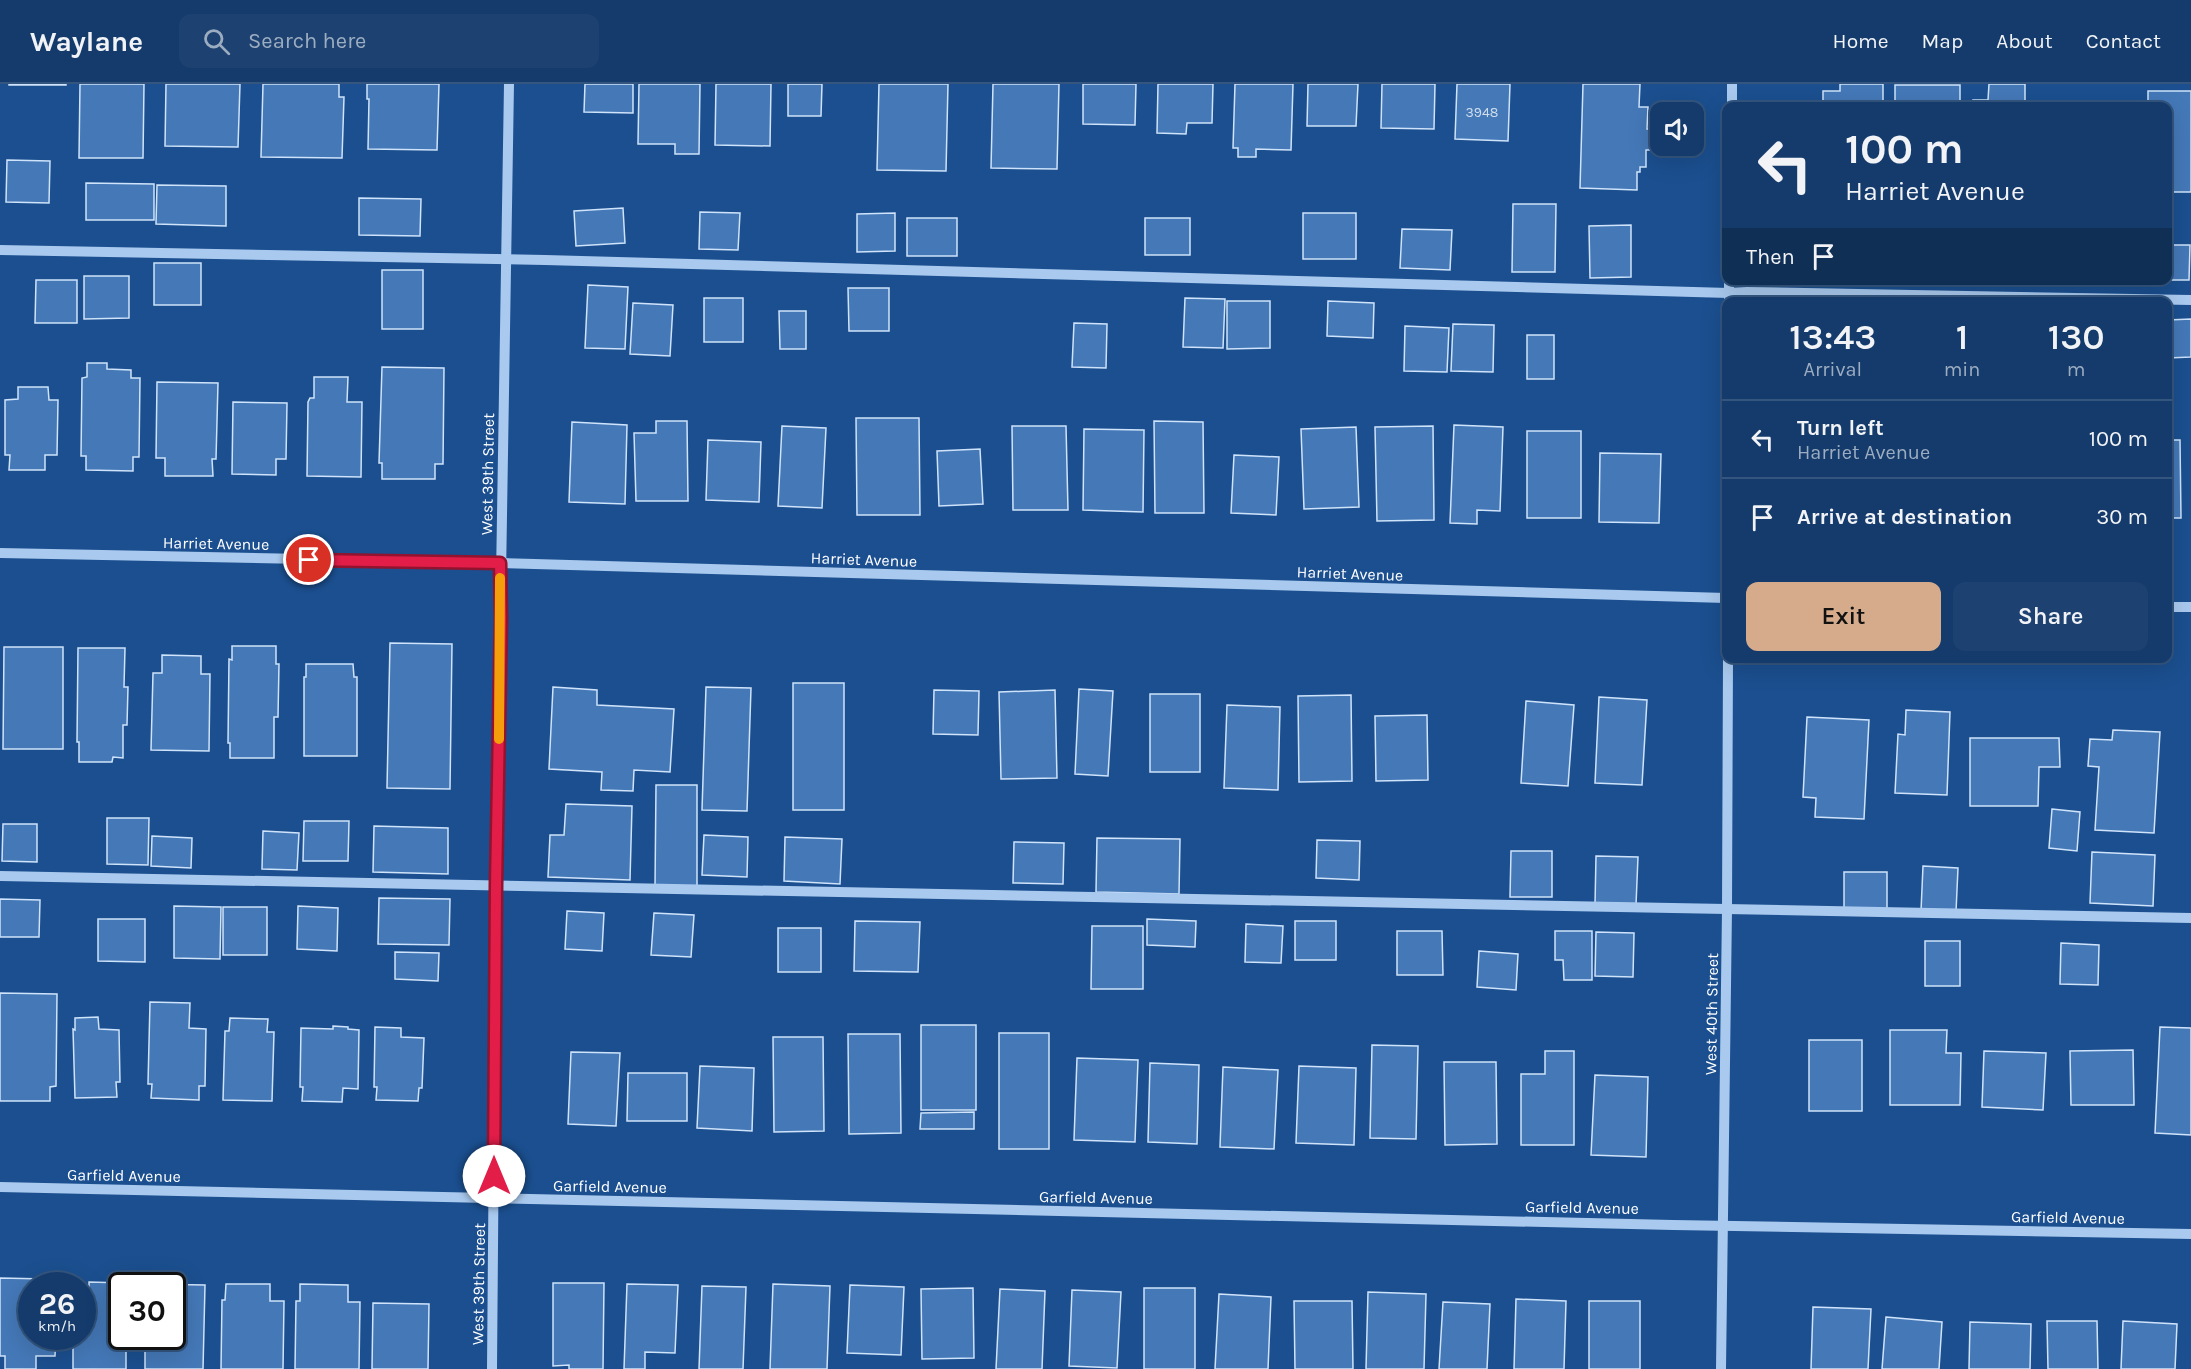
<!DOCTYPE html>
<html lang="en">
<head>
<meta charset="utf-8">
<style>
	:root { --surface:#143b6b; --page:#1d4271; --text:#f1f3f6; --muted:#9dadc1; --line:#33557e; --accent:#d6ab8b }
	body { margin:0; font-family:Karla,sans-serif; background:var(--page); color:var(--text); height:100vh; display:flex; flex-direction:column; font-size:22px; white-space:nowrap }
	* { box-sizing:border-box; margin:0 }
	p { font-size:20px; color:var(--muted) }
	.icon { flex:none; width:33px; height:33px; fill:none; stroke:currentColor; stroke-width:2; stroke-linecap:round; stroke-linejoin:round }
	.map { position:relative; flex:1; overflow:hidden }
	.side { position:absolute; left:1722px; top:213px; width:450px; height:366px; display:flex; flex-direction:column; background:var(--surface); border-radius:12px; box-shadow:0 6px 24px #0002,0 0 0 2px var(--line) }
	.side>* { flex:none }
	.banner { position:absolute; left:1722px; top:18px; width:450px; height:183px; border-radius:12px; box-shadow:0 6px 24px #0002,0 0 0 2px var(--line); background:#143b6b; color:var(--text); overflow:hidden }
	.fabs { position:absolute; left:1650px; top:18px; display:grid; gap:12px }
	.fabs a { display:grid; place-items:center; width:54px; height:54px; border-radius:12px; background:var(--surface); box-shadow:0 6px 24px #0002,0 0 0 2px var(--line); font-size:30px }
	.speed { position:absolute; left:18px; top:1188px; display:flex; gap:12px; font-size:30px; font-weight:700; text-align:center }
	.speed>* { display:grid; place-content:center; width:78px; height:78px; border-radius:50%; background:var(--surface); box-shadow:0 6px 24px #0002,0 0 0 2px var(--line); line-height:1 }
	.speed small { font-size:15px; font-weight:400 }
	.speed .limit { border:3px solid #111; border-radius:9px; background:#fff; color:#111 }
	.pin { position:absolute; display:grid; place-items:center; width:51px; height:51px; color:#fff; margin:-26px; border:3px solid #fff; border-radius:50%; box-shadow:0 2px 6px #0007 }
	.me { position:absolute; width:66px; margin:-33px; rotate:0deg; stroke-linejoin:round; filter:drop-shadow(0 0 4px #0008) }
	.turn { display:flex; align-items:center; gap:21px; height:126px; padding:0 24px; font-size:27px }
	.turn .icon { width:78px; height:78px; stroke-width:2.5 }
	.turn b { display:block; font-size:42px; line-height:51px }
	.then { display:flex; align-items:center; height:57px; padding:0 24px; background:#0003; gap:12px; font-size:22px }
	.eta { display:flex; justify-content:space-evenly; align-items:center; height:102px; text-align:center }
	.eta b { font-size:36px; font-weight:600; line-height:42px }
	.cta { display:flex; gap:12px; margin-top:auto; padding:12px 24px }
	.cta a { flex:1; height:69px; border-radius:12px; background:var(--accent); color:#111; font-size:24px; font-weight:600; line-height:69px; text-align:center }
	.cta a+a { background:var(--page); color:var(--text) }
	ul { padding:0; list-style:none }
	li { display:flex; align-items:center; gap:18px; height:78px; padding:0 24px; border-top:2px solid var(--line) }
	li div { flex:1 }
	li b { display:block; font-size:22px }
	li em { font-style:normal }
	header { display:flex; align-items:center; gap:36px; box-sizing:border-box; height:84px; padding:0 30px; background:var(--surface); border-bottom:2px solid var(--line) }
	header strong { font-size:28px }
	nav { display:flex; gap:33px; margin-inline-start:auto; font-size:21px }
	.search { width:420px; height:54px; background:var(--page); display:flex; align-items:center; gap:15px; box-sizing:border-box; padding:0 21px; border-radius:12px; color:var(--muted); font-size:22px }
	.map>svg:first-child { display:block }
</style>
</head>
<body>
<header>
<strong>Waylane</strong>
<div class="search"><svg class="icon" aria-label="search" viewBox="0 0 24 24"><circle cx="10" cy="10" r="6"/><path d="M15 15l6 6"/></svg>Search here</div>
<nav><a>Home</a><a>Map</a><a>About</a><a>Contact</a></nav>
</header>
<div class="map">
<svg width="2191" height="1285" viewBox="0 0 2191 1285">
	<rect width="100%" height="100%" fill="#1b4f8f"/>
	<!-- building -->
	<g fill="#4478b7" stroke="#cfe3fa" stroke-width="1.5">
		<rect x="9" y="0" width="57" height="1"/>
		<polygon points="80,0 144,0 143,74 79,74"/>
		<polygon points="166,0 240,0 238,63 165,62"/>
		<polygon points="263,0 339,0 339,13 344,13 342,74 261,73"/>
		<polygon points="367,0 439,0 437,66 368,65 369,15 367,15"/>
		<polygon points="585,0 633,0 633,29 584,28"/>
		<polygon points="639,0 700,0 699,70 675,70 675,60 638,60"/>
		<polygon points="716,0 771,0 770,62 715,61"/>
		<polygon points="788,0 822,0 821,32 788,32"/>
		<polygon points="879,0 948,0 946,87 877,86"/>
		<polygon points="993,0 1059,0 1057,85 991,84"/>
		<polygon points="1083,0 1136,0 1135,41 1083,40"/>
		<polygon points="1158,0 1213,0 1212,39 1187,39 1186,50 1157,49"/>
		<polygon points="1235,0 1293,0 1291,66 1256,65 1256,73 1238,73 1238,64 1233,64"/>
		<polygon points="1308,0 1358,0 1356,42 1307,42"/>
		<polygon points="1382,0 1435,0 1434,45 1381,44"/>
		<polygon points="1457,0 1510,0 1508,57 1455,55"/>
		<polygon points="1583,0 1640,0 1639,23 1648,23 1647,45 1650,45 1650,66 1646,66 1646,83 1640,83 1640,88 1637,88 1637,106 1580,104"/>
		<polygon points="1840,0 1883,0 1883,22 1823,22 1823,7 1840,7"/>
		<polygon points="1989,0 2025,0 2025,22 1973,22 1973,16 1988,16"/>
		<rect x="1895" y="1" width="65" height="21"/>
		<polygon points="2148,7 2191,7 2191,108 2168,108 2168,22 2148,22"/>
		<rect x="2062" y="19" width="56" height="3"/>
		<polygon points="7,76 50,77 49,119 6,118"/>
		<polygon points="86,99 154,100 154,136 86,136"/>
		<polygon points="157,101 226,102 226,142 156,140"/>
		<polygon points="359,114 421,115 420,152 359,151"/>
		<polygon points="1513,120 1556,120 1555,188 1512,188"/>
		<polygon points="623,124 625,159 576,162 574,127"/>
		<polygon points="700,128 740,129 738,166 699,165"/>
		<polygon points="895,129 895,167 857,168 857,130"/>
		<rect x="1303" y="129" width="53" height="46"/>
		<rect x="907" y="134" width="50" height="38"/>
		<rect x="1145" y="134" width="45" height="37"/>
		<polygon points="1631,141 1631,193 1590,194 1589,142"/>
		<polygon points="1402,145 1452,146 1450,186 1400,184"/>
		<polygon points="2168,161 2190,161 2189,196 2168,196"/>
		<rect x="154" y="179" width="47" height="42"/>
		<rect x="382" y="186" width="41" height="59"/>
		<polygon points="84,192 129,192 129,234 84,235"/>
		<polygon points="36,196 77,196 77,239 35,239"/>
		<polygon points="588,201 628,203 625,265 585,264"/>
		<polygon points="848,204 889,204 889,247 849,247"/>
		<rect x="704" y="214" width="39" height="44"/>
		<polygon points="1185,214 1225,215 1223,264 1183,263"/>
		<polygon points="1227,217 1270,217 1270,264 1227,265"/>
		<polygon points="1328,217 1374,219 1373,254 1327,252"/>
		<polygon points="633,219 673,221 670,272 630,270"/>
		<polygon points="779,227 806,227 806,265 780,265"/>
		<polygon points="2191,235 2191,273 2168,274 2168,236"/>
		<polygon points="1074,239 1107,240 1106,284 1072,283"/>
		<polygon points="1453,240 1494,241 1493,288 1451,287"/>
		<polygon points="1405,242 1449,244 1447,288 1404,287"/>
		<rect x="1527" y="251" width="27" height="44"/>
		<polygon points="87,279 107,279 107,285 131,286 131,294 140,294 139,373 133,373 133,387 86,386 86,372 81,372 82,294 87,293"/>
		<polygon points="382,283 444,284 443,380 435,380 435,395 382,395 382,379 379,379"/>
		<polygon points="314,293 348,293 347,318 362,318 361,393 307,392 308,318 310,314 314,314"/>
		<polygon points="157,298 218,299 216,375 212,375 213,392 165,392 165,374 156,374"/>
		<polygon points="18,303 48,303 49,316 58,316 57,371 45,371 45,386 9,386 10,371 5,371 5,316 18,315"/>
		<polygon points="233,318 287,319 286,375 276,375 276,391 232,390"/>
		<polygon points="856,334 919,334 920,431 857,431"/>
		<polygon points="656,337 687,337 688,417 636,417 634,349 656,349"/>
		<polygon points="1154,337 1203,338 1204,429 1155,429"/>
		<polygon points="572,338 627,341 625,420 569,418"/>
		<polygon points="1454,341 1503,343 1500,427 1477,426 1477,440 1450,439"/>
		<polygon points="782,342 826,344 822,424 778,422"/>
		<polygon points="1012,342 1066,342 1068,426 1013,426"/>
		<polygon points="1433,342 1434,436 1377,437 1375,343"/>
		<polygon points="1356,343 1359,423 1304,425 1301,345"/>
		<polygon points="1084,345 1144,346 1143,428 1083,426"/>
		<rect x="1527" y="347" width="54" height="87"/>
		<polygon points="708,356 761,358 759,418 706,416"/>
		<polygon points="2168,356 2180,356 2181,434 2168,434"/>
		<polygon points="980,365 983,420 939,422 937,367"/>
		<polygon points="1600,369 1661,370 1659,439 1599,438"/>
		<polygon points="1234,371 1279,373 1276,431 1231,429"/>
		<polygon points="390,559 452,560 450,705 387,704"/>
		<polygon points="232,562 276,562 276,580 279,580 278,633 274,633 274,674 230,674 230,659 228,659 229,575 232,576"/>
		<polygon points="4,563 63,563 63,665 3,665"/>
		<polygon points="78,564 125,564 124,603 128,603 127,641 123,641 123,674 113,673 112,678 79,678 79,658 77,658"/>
		<polygon points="162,571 201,572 201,590 210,590 209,667 151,666 153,589 162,589"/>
		<polygon points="306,580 353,580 354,593 357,593 357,672 304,672 304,593 306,593"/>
		<rect x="793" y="599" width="51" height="127"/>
		<polygon points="553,603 597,606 597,621 674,625 670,688 634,686 633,707 601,706 602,688 549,685"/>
		<polygon points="706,603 751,604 747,727 702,726"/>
		<polygon points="1079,605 1113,607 1108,692 1075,690"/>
		<polygon points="934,606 979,607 978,651 933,650"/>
		<polygon points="1055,606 1057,694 1001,695 999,608"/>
		<rect x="1150" y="610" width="50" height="78"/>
		<polygon points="1351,611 1352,697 1299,698 1298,612"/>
		<polygon points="1599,613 1647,616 1642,701 1595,699"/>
		<polygon points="1526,617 1574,621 1568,702 1521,699"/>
		<polygon points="1227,621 1280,623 1278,706 1224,704"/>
		<polygon points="1906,626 1950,628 1947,711 1895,709 1898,650 1905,651"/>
		<polygon points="1427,631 1428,696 1376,697 1375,632"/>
		<polygon points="1807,633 1869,636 1864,735 1815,733 1816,714 1803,713"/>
		<polygon points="2113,646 2160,648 2154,749 2095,746 2099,683 2088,682 2090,655 2112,656"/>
		<polygon points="1970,654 2059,654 2060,683 2039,683 2038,722 1970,722"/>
		<polygon points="656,701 697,701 697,803 655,803"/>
		<polygon points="566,720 632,722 630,796 548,793 550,751 564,751"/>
		<polygon points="2052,725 2080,728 2077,767 2049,764"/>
		<polygon points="107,734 149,734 148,781 107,780"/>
		<polygon points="304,737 349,737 348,777 303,777"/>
		<polygon points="3,740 37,740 37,778 2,777"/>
		<polygon points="374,742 448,744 448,790 373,788"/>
		<polygon points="263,747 299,749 297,786 262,785"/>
		<polygon points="704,751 748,753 747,793 702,791"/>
		<polygon points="152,752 192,754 191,784 151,782"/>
		<polygon points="785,753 842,755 840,800 784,797"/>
		<polygon points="1097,754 1180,755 1179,810 1096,808"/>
		<polygon points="1317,756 1360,757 1359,796 1316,794"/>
		<polygon points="1014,758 1064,759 1063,800 1013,799"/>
		<polygon points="1511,767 1552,767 1552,813 1510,813"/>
		<polygon points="2092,768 2155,771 2153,822 2090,819"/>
		<polygon points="1596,772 1638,773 1636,821 1595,820"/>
		<polygon points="1923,782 1958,784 1956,828 1921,827"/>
		<rect x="1844" y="788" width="43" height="38"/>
		<polygon points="379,814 450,815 449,861 378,860"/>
		<polygon points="0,815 40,816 39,853 0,853"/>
		<polygon points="174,822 221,823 220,875 174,874"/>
		<polygon points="298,822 338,824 337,867 297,865"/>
		<rect x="223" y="823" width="44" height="48"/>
		<polygon points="567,827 604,829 602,867 565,865"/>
		<polygon points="654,829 694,831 691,873 651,871"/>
		<polygon points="98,835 145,835 145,878 98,877"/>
		<polygon points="1147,835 1196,837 1195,863 1147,861"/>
		<polygon points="855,837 920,838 918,888 854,887"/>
		<rect x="1295" y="837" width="41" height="39"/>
		<polygon points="1246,840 1283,842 1281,879 1245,878"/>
		<polygon points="1092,842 1143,842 1143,905 1091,905"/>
		<rect x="778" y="844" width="43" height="44"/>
		<polygon points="1397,847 1442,847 1443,891 1397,891"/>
		<polygon points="1555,847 1592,847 1592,896 1564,896 1563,876 1555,876"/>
		<polygon points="1596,848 1634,849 1633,893 1595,892"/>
		<rect x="1925" y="857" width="35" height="45"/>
		<polygon points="2061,859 2099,861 2098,901 2060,900"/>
		<polygon points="1479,867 1518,870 1516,906 1477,903"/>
		<polygon points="395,868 439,869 438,897 395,895"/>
		<polygon points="0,909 57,910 56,1002 50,1003 50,1017 0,1017"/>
		<polygon points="150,918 190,919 189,944 206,945 205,1002 199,1002 199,1016 151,1014 152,1000 148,1000"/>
		<polygon points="98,933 99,945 119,946 120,998 116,998 117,1013 75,1014 73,945 75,946 75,934"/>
		<polygon points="230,934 268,935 267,948 274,948 272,1017 223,1016 225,947 229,947"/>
		<rect x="921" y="941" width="55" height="85"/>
		<polygon points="333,942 348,943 348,945 359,946 358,1005 343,1004 342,1018 302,1017 303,1003 300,1003 301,944 333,945"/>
		<polygon points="375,943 401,944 401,953 424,954 422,1004 419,1004 418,1017 376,1016 377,1003 374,1003"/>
		<polygon points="2160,943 2191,944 2191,1051 2155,1049"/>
		<polygon points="1890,946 1947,946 1946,969 1961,969 1960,1021 1890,1021"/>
		<rect x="999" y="949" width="50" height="116"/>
		<polygon points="848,950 900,950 901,1049 849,1050"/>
		<polygon points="773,953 823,953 824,1047 774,1048"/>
		<rect x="1809" y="956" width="53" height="71"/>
		<polygon points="1372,961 1418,962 1416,1055 1370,1054"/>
		<polygon points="2133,966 2134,1021 2071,1021 2070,967"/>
		<polygon points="1545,967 1574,967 1574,1061 1521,1061 1521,990 1545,990"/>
		<polygon points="1984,967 2046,969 2043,1026 1982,1023"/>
		<polygon points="571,968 620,969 616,1042 568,1040"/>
		<polygon points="1077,974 1138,976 1135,1058 1074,1056"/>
		<polygon points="1444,978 1496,978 1497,1060 1445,1061"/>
		<polygon points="1150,979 1199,981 1197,1060 1148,1058"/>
		<polygon points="700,982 754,984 752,1047 697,1044"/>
		<polygon points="1299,982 1356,984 1354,1061 1296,1059"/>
		<polygon points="1223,983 1278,986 1274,1065 1220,1063"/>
		<polygon points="628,989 687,989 687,1037 627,1037"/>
		<polygon points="1595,991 1648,993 1646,1073 1591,1071"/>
		<polygon points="974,1028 974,1045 920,1045 921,1029"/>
		<polygon points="0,1194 46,1195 46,1202 32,1202 32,1252 56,1252 55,1272 36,1272 36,1285 5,1285 5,1272 0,1272"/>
		<polygon points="89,1198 124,1199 124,1202 122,1202 122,1252 126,1252 126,1285 73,1285 73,1252 82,1252 82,1214 89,1214"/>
		<polygon points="553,1199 604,1199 603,1285 569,1285 569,1281 553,1282"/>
		<polygon points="146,1200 205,1201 203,1285 145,1285 145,1252 172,1252 172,1202 146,1202"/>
		<polygon points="226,1200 270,1200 270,1217 284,1217 283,1285 221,1285 222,1216 225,1216"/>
		<polygon points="300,1200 348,1201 348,1218 360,1218 359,1285 295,1285 296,1217 300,1217"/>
		<polygon points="627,1200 678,1201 675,1269 645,1268 645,1285 624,1285"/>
		<polygon points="773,1200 830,1202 827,1285 770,1285"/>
		<polygon points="850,1201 904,1203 901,1271 847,1269"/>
		<polygon points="702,1202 746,1203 743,1285 699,1285"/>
		<polygon points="973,1204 974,1274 922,1275 921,1205"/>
		<rect x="1144" y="1204" width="51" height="81"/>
		<polygon points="1000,1205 1045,1207 1042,1285 996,1285"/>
		<polygon points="1072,1206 1121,1208 1117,1284 1069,1282"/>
		<polygon points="1368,1208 1426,1210 1424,1285 1366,1285"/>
		<polygon points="1219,1210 1271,1213 1268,1285 1215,1285"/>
		<polygon points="1516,1215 1566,1217 1564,1285 1514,1285"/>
		<polygon points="1294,1217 1352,1217 1353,1285 1295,1285"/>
		<rect x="1589" y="1217" width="51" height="68"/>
		<polygon points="1443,1218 1490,1220 1487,1285 1439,1285"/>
		<polygon points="373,1219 429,1220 428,1285 372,1285"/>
		<polygon points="1813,1223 1871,1225 1868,1285 1811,1285"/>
		<polygon points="1886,1233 1942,1238 1939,1285 1882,1285"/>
		<polygon points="2047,1237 2097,1237 2098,1285 2048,1285"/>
		<polygon points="2123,1237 2177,1240 2175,1285 2121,1285"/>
		<polygon points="1970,1238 2031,1240 2030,1285 1969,1285"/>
	</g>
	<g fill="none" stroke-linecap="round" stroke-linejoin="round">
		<!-- minor -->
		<g stroke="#a9c9ee" stroke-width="10">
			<polyline points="1732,22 1732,0"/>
			<polyline points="0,166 545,176 1729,209 1747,208 2191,216"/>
			<polyline points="1729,218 1729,196"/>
			<polyline points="0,469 500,479 1726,514"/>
			<polyline points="2168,523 2191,523"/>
			<polyline points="0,792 2191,834"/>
			<polyline points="0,1103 1673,1141 2191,1150"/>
			<polyline points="492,1285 496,801 509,0"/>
			<polyline points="1721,1285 1727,825 1728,574"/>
		</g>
	</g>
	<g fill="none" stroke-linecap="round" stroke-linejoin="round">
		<!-- route casing -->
		<g stroke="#92132f" stroke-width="15">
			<polyline id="route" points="309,476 500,479 501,535 496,801 494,1092"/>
		</g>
		<!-- route -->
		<use href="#route" stroke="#e11d48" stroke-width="10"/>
		<!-- slow -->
		<polyline stroke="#f59e0b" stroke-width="10" points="499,655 500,494"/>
	</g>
	<g text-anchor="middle" stroke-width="5" stroke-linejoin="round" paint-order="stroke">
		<!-- number labels -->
		<g font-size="14" fill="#d0dded">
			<text x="1482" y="33">3948</text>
		</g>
		<!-- street labels -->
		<g font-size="16" fill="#fff" stroke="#1b4f8f">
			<text transform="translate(487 390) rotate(-89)" y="6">West 39th Street</text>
			<text transform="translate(216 459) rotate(1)" y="6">Harriet Avenue</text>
			<text transform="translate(864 475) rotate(2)" y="6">Harriet Avenue</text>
			<text transform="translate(1350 489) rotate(2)" y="6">Harriet Avenue</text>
			<text transform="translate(1711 930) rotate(-89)" y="6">West 40th Street</text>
			<text transform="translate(124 1091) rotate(1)" y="6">Garfield Avenue</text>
			<text transform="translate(610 1102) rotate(1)" y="6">Garfield Avenue</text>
			<text transform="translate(1096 1113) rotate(1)" y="6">Garfield Avenue</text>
			<text transform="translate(1582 1123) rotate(1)" y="6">Garfield Avenue</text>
			<text transform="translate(2068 1133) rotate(1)" y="6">Garfield Avenue</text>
			<text transform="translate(478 1200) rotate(-89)" y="6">West 39th Street</text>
		</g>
	</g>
</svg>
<div class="fabs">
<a><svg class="icon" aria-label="sound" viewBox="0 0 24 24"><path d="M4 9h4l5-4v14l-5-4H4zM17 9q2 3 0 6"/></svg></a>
</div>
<div class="speed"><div>26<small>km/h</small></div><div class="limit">30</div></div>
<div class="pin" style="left:309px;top:476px;background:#d93025"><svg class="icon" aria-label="arrive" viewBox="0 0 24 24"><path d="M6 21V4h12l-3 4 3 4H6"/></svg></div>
<svg class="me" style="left:494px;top:1092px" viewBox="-20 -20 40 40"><circle r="19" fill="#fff"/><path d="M0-13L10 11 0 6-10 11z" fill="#e11d48"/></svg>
<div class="banner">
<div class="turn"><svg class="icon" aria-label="left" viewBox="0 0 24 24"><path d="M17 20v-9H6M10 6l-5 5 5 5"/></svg><div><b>100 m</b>Harriet Avenue</div></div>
<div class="then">Then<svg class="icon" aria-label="arrive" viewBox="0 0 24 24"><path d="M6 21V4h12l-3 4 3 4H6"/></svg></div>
</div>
<section class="side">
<div class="eta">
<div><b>13:43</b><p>Arrival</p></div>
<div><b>1</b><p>min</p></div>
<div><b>130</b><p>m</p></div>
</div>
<ul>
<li><svg class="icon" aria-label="left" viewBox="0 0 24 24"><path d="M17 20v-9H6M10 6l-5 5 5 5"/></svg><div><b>Turn left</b><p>Harriet Avenue</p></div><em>100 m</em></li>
<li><svg class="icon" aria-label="arrive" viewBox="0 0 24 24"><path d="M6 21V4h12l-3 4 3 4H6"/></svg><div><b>Arrive at destination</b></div><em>30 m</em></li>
</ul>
<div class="cta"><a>Exit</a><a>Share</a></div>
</section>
</div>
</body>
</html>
